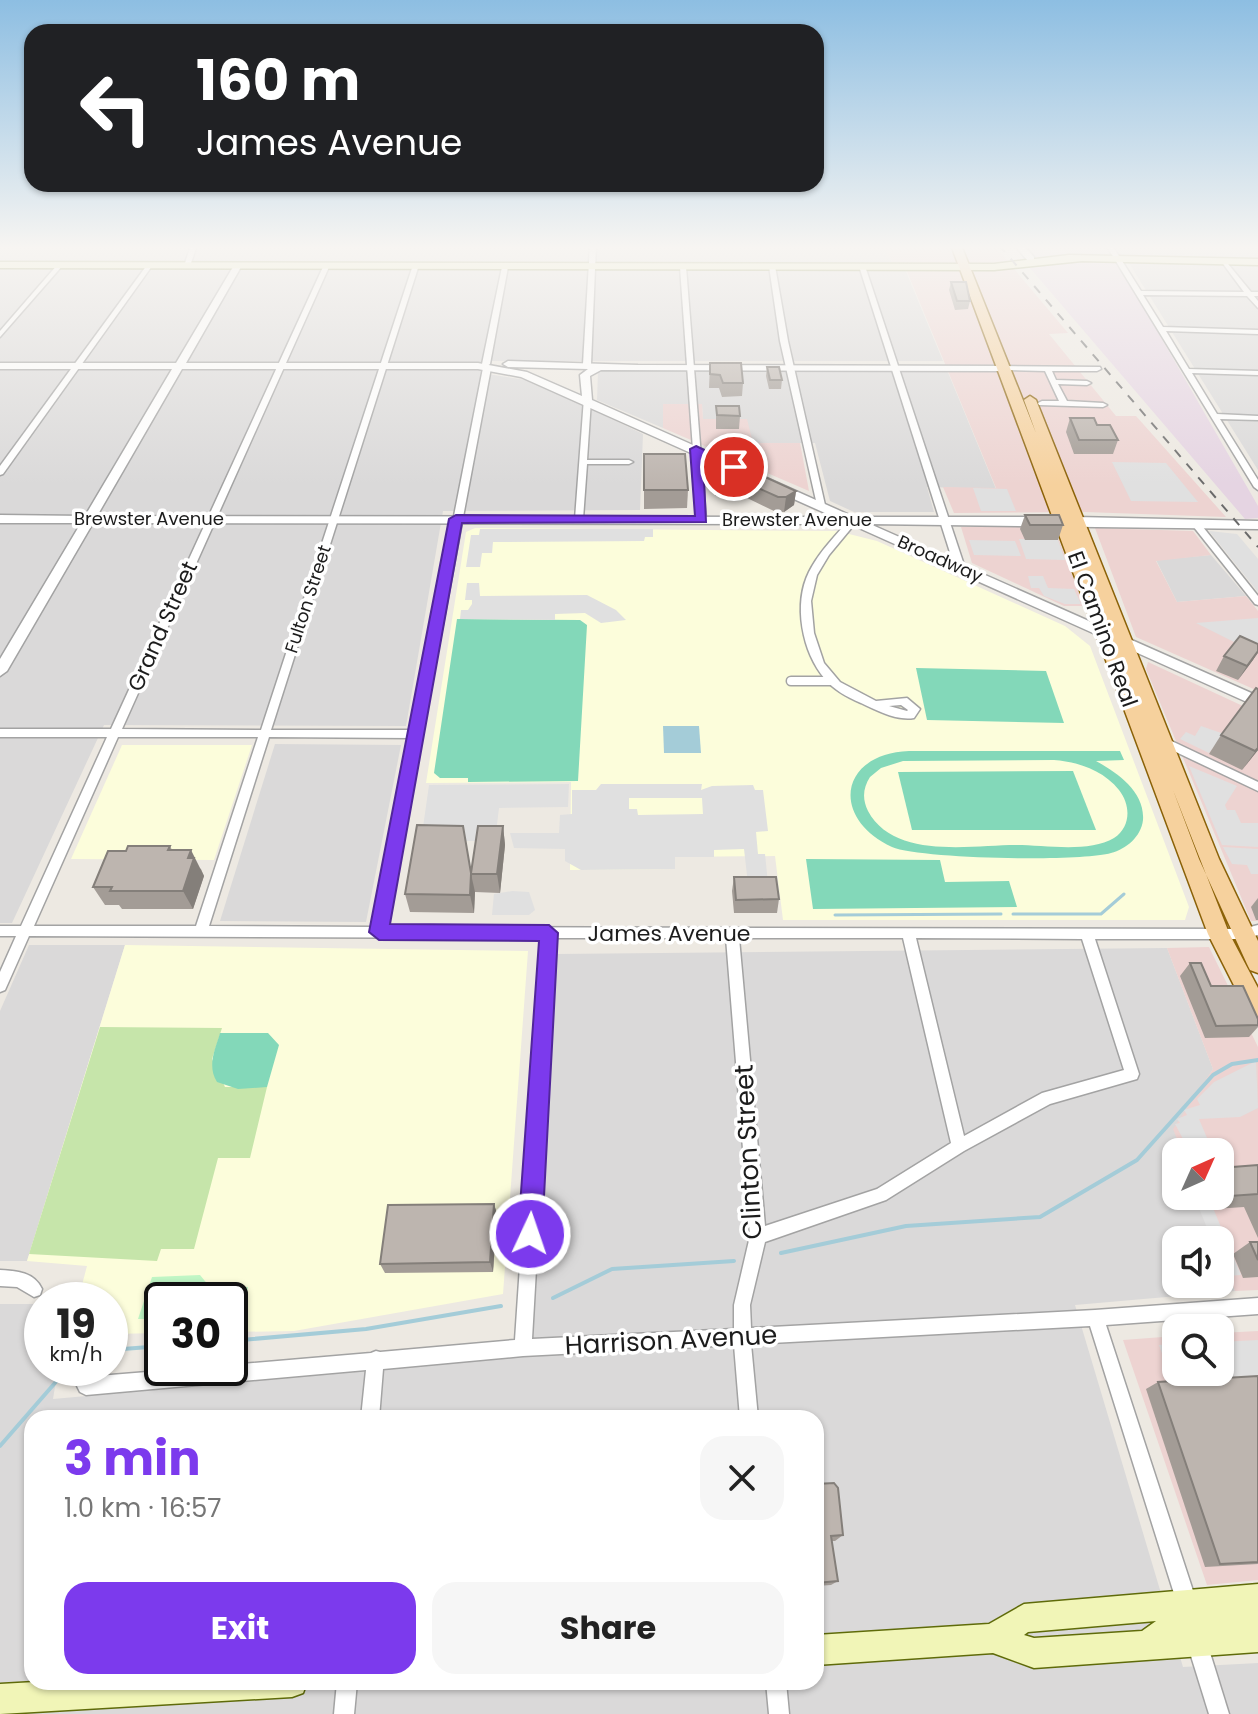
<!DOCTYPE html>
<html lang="en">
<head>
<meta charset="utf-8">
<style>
	:root { --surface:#fff; --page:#f6f6f6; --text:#222; --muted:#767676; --accent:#7c3aed }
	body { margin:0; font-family:Poppins,sans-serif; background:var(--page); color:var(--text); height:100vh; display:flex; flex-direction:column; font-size:30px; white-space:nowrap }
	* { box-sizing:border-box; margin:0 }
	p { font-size:26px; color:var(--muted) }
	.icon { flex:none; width:44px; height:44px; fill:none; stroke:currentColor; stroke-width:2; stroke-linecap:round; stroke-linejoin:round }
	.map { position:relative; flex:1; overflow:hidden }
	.details { position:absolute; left:24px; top:1410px; width:800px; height:280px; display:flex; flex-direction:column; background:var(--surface); border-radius:24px; box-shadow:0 2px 6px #0004 }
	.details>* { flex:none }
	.top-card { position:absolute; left:24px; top:24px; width:800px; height:168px; border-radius:24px; box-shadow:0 2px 6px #0004; background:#202124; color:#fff; overflow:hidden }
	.needle { width:52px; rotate:45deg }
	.controls { position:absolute; left:1162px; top:1138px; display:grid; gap:16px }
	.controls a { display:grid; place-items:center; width:72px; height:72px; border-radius:16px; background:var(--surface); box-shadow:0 2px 6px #0004; font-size:40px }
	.speed { position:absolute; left:24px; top:1282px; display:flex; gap:16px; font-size:40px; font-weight:700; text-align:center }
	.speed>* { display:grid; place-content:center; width:104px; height:104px; border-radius:50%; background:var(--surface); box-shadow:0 2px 6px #0004; line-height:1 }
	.speed small { font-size:20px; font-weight:400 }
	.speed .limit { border:4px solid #111; border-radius:12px; background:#fff; color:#111 }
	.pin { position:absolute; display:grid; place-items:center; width:68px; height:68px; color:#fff; margin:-34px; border:4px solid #fff; border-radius:50%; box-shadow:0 2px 8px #0007 }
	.me { position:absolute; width:88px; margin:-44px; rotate:3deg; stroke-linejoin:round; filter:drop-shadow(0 0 6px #0008) }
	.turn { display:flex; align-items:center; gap:28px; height:168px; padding:0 40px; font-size:36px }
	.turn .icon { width:104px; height:104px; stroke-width:2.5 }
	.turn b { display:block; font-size:56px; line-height:68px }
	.round { display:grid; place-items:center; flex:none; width:84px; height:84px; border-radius:24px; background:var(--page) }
	.head { display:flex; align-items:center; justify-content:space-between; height:136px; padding:0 40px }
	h1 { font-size:48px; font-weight:700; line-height:60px; color:var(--accent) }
	.primary-button { display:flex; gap:16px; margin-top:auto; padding:16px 40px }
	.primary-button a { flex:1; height:92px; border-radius:24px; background:var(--accent); color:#fff; font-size:32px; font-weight:700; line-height:92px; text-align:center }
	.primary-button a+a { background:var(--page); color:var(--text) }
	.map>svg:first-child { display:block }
</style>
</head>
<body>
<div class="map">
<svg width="1258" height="1714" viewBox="0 0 1258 1714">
	<rect width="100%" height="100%" fill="#ede9e2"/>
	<!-- residential -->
	<g fill="#dad9d9" fill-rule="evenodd">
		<polygon points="0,245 885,245 905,269 943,361 483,361 481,373 533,381 643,434 640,510 443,511 406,726 104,725 12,923 0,923"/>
		<polygon points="1061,245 1258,245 1258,470 1124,255 1068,256"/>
		<polygon points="947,370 996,489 927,487 934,512 854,512 830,501 815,443 752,443 703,419 702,405 663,404 663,428 597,400 598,371"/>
		<polygon points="1211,555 1246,596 1177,602 1156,560"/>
		<polygon points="275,744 401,745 366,922 220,921"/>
		<polygon points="29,945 125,945 27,1261 0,1261 0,1011"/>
		<path d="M1167,948l46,121 -39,60 8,23h-6v44h23l17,44h-40v44h44v-33l15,40 -160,14 108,362 75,-4v51h-1258v-410h42v64h16l-5,31 470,-42 34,-403zM32,1418h784v264h-784z"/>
	</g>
	<!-- commercial -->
	<g fill="#edd3d1">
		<polygon points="885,245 994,245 1068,333 1049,334 1116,416 1136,416 1226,517 1085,512 954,513 943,487 996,488 906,269 892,263"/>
		<polygon points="663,404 702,404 703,419 747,419 753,443 800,443 809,491 663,428"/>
		<polygon points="961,527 1054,527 1084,606 1064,606 972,563"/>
		<polygon points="1095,528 1193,531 1211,555 1156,561 1177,602 1246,596 1258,611 1258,691 1136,637"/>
		<polygon points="1148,662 1258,713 1258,921 1251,921 1146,669"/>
		<polygon points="1209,947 1258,1047 1258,1290 1235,1291 1220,1251 1220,1240 1199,1196 1220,1196 1220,1152 1182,1152 1173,1129 1213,1069 1167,948"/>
		<polygon points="1258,1331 1258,1580 1207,1585 1123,1340 1176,1336 1176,1372 1220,1372 1220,1333"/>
	</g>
	<!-- industrial -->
	<polygon fill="#e5d4e2" points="1024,245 1061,245 1068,256 1114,256 1258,506 1258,518 1245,519 1030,268 1043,267"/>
	<!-- education -->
	<g fill="#fcfddb">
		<polygon points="475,528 837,531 877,541 1065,626 1090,646 1189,907 1185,920 783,920 775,856 675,857 675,869 570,870 571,782 426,783 466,532"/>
		<polygon points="122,745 252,745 214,860 71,859"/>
		<polygon points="125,945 528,951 503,1294 294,1331 230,1332 230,1300 162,1300 162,1333 110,1334 110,1300 78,1300 87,1266 27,1261"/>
	</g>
	<!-- grass -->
	<polygon fill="#c6e5aa" points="100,1027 222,1028 212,1059 225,1087 267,1087 250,1158 218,1158 194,1249 161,1249 157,1261 29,1254"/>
	<!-- park -->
	<polygon fill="#c0f6c5" points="200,1275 209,1286 248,1287 243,1316 230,1316 230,1300 162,1300 162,1319 138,1319 152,1277"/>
	<!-- pitch -->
	<g fill="#83d8b9" fill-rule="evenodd">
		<polygon points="457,619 580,620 587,625 578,781 468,782 468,778 440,778 434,773"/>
		<polygon points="916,668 1046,671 1064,723 927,720"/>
		<path d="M909,751h211l4,9 -28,1c22,12 49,31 47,59 -2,17 -17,29 -32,33 -31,9 -191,6 -219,-6 -62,-29 -53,-93 17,-96zM1054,760c24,2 49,10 65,30 12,15 12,37 -5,48 -25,15 -69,7 -98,7 -44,0 -122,15 -148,-34 -6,-12 -5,-23 2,-34l11,-9 22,-7z"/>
		<polygon points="1073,771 1096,830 912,830 898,772"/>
		<polygon points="806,859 940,860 945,882 1009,881 1017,907 813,909"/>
		<path d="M220,1033h48l11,12 -12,42 -29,2 -21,-7c-10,-16 -2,-32 3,-49z"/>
	</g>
	<!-- parking -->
	<g fill="#e0e0e0" fill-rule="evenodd">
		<polygon points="1112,462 1166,463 1198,502 1131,501"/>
		<polygon points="973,488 1007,489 1016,511 981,511"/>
		<polygon points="480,529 653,529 653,537 645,537 644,541 493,542 492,553 482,553 480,567 466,567 471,535 479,535"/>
		<polygon points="1209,531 1237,534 1258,559 1258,592"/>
		<polygon points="1019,539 1058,540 1065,560 1026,559"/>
		<polygon points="969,540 1015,541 1021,556 974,555"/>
		<polygon points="1028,576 1043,576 1048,588 1074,589 1081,604 1065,604 1044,596 1039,588 1031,588"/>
		<polygon points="467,583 479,583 480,596 587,595 616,610 626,620 601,623 585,613 555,614 555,620 460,619 461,610 468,610 472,604 472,600 465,600"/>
		<polygon points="1258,618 1258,654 1196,623"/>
		<polygon points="1201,726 1224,734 1209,753 1180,739 1186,732 1195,736"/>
		<polygon points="1189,766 1237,786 1225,805 1227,810 1235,810 1241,823 1258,823 1258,847 1222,845"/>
		<polygon points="569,784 568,807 499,808 495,841 421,841 429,785"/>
		<path d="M601,784h101l-1,6 11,-4 41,-1 2,5h8l5,41 -12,1 2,22h7l3,29 -20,1 -4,-35 -30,1v7h-39v12l-94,1 -16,-9v-12l-51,-1 -4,-15h49l1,-18 12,-1v-24h24zM629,798h73l1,16 -65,1 -1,-6h-8z"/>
		<polygon points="1223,847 1258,849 1258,874 1251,874 1247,865 1232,864"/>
		<polygon points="512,891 529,892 535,910 529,915 492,915 494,894"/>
		<polygon points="1256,1061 1258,1108 1240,1117 1199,1119 1213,1152 1190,1152 1175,1124 1180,1123 1177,1119 1187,1115 1184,1110 1200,1105 1197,1099 1214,1082"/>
		<polygon points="1194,1196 1208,1196 1241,1275 1226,1276 1220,1260 1220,1240 1212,1240"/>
		<polygon points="1258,1340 1258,1381 1173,1385 1159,1345 1176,1344 1176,1372 1220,1372 1220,1342"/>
	</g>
	<!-- water -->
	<polygon fill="#a4ccd8" points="663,726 699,726 701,753 664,753"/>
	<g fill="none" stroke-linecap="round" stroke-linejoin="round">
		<!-- stream-far1 -->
		<g stroke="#a4ccd8" stroke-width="3">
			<polyline points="1013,914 1101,914 1124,894"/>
			<polyline points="835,915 1001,914"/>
		</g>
		<!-- stream -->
		<g stroke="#a4ccd8" stroke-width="4">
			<polyline points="781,1253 906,1226 1040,1217 1137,1160 1213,1075 1232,1064 1258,1060"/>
			<polyline points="553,1298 612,1269 734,1261"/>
			<polyline points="230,1341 366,1329 501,1306"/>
			<polyline points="110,1350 162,1346"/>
			<polyline points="0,1446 68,1368"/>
		</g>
		<!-- pedestrian casing -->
		<g stroke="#a3a3a3" stroke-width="11">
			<polyline id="pedestrian" points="791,681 832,681"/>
		</g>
		<!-- minor casing -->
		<g stroke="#a3a3a3" stroke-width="3">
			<g id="minor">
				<polygon points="191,245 197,245 190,266 187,268 184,266"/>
				<polygon points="590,245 596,245 591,364 587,366 583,364"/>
				<polygon points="1106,245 1112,245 1141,291 1244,292 1221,261 1224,259 1251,292 1258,292 1258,296 1254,296 1258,301 1258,308 1247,296 1143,295 1163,327 1258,330 1258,334 1166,331 1189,369 1258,371 1258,375 1192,373 1217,414 1258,416 1258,420 1220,419 1258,480 1258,490 1254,487"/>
				<polygon points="58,264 63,265 0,337 0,331"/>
				<polygon points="772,264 775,266 788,341 825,505 821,508 817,505 780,341 769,266"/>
				<polygon points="862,264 865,266 965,568 963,570 960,571 955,568 859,266"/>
				<polygon points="147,265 152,266 3,474 0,475 0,466"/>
				<path d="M505,265l3,2 -18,97 -3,2 4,2 -105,559 856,2 16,-4v10l-16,4h-147l44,135 -2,5 -87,25 -86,47 -78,49 -121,42 -15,63 1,23 344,-18 163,-12v16l-152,11 91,278 -3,7 -7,3 -7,-3 -3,-7 -87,-277 -339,18 7,74h-18l-6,-73 -211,11 -140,13 -4,49h-18l5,-48 -280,25 -6,-3 -3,-6 3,-6 6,-3 110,-9h34v-3l141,-12 5,-2 4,1 135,-12 27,-402 -513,-2 -24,54 -5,2v-20l16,-36h-16v-10h21l86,-189h-107v-8h111l212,-462 3,-2 3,2 -207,462 139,1 151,-462 3,-2 3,2 -147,462h141l71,-362 3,-2 -4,-2 20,-97zM118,737h140l-62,189h-162zM269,737l142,1 -37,189 -165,-1zM555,938h171l24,298 -16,69v24l-202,10zM739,938h164l48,205 -74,46 -112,37zM916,938l166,1 42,131 -82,23 -78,43z"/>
				<polygon points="683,265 686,267 706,520 702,523 698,520 680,267"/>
				<polygon points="1002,366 1100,367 1101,369 1097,371 1052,371 1056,380 1087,381 1091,383 1087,385 1058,384 1067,401 1103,403 1107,405 1103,407 1039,405 1038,403 1042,401 1059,401 1045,371 1005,370 1002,370"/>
				<polygon points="584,398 591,400 587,460 629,460 633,462 629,464 587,464 583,519 579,522 575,519"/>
				<path d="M854,517l4,3 -29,35 -12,20 -6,26 3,32 10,30 16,19 36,19 31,-3 13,11 -6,9c-18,3 -38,-8 -53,-15 -14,-6 -27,-13 -36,-24 -23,-27 -32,-75 -16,-107 10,-20 27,-37 42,-54zM901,705l7,5 -1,1 -18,-5z"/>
				<polygon points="1196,521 1199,522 1258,596 1258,605 1255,604 1193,526 1192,524"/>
				<polygon points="1161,736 1258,782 1258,791 1157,743 1156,740 1157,737"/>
				<path d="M0,1270c17,1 34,2 42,19l-2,6 -6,2 -17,-10 -17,-1z"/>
				<polygon points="1197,1633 1204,1636 1207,1643 1229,1714 1209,1714 1187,1643 1190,1636"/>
				<polygon points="337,1682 357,1682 354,1714 334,1714"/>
				<polygon points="766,1682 786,1682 789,1714 769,1714"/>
			</g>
		</g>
		<!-- tertiary casing -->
		<g stroke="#a3a3a3" stroke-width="3">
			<g id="tertiary">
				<polygon points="1014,245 1023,245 1034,257 1034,261 1028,261"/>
				<path d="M237,264l4,3 -55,96h292l49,9 55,24 -2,-21 8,-6 -80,-2 -5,-3 5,-3 130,4 370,1v4l-3,1 -404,-1 -11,6 2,24 262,117h222l182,4v8l-388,-5 388,172v11l-408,-183 -757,-1 -86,148 -7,5v-17l81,-136h-81v-8l85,1 87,-147h-172v-6h176l57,-96zM182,369h296l43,8 313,140 -737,-1z"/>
			</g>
		</g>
		<!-- secondary casing -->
		<g stroke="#5f6b0a" stroke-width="3">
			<g id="secondary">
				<polygon points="1069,255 1258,259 1258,265 1082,261 994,270 0,268 0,262 994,264"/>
				<path d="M1258,1584v68l-224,16 -41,-15 -177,12v-30l173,-11 35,-20zM1156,1621l-14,10 -108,7 -10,-3 4,-3z"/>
				<polygon points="35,1682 307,1682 303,1693 292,1697 0,1714 0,1684"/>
			</g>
		</g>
		<!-- primary casing -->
		<g stroke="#8b6208" stroke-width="3">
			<polygon id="primary" points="951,245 961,245 1036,433 1024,400 1030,396 1036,400 1219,859 1258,941 1258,973 1250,970 1247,964 1199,859 1173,790 1229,933 1258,988 1258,1020 1250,1017 1208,934"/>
		</g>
		<!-- pedestrian -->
		<use href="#pedestrian" stroke="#fff" stroke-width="8"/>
		<!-- minor -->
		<use href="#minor" fill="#fff" fill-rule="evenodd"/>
		<!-- tertiary -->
		<use href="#tertiary" fill="#fff" fill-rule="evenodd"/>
		<!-- secondary -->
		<use href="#secondary" fill="#f1f5b7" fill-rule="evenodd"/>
		<!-- primary -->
		<use href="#primary" fill="#f6d19d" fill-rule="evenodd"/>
		<!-- rail -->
		<polyline stroke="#6a6a6a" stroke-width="2" stroke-dasharray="9 9" stroke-linecap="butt" points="999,245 1258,547"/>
	</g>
	<!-- wall -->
	<g fill="#a39c96">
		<polygon points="951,282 970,301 968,309 955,310 949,290"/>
		<polygon points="710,363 743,383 742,396 722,397 719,388 709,388"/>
		<polygon points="767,367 782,380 781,389 769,389 766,376"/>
		<polygon points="716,406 740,416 739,429 716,429"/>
		<polygon points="1070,418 1097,425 1118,440 1113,454 1074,454 1066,432"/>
		<polygon points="644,454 688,490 687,508 644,509"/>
		<polygon points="715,472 796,491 794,505 784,512 776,512 743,496 715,496"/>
		<polygon points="1025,515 1063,525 1058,540 1025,540 1020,529"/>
		<polygon points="1258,644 1258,653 1238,680 1216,671 1224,656"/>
		<polygon points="1258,689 1258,750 1242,770 1209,754 1221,735"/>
		<polygon points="503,826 505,845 500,893 475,892 474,913 410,912 405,894 471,872"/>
		<polygon points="170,846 172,850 201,869 204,876 193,909 122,909 119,905 105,905 93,887"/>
		<polygon points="734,877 779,899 777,913 734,913 732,891"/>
		<polygon points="1258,898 1258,920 1256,920 1251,907"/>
		<polygon points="1190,963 1211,986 1258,1019 1258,1027 1249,1037 1205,1038 1180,976"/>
		<polygon points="1258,1165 1258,1238 1244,1207 1214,1209 1209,1196 1220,1196 1220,1168"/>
		<polygon points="494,1204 497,1214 493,1272 385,1273 380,1264"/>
		<polygon points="1250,1242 1258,1242 1258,1277 1243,1278 1233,1254"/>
		<polygon points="1258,1376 1258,1564 1205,1567 1146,1389 1158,1382"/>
		<polygon points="816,1484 843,1535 835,1541 832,1541 838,1581 831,1585 816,1586"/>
	</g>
	<!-- shaded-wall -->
	<g fill="#847f7a">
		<polygon points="796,491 794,505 784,512 786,497"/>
		<polygon points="1258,651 1253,660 1238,680 1247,666"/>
		<polygon points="1258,748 1258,750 1242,770"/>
		<polygon points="503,826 505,845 500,893 497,874"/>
		<polygon points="191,850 204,876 193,909 183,891 188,858"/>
		<polygon points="471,874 475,892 474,913 470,895"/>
		<polygon points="494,1204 497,1214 493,1272 490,1262"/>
	</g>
	<!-- building -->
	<g fill="#bdb5af" stroke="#847f7a" stroke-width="2">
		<polygon points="951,282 966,282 970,301 957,301"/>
		<polygon points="710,363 741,363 743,383 723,383 720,375 710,374"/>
		<polygon points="767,367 779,367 782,380 770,380"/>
		<polygon points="716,406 739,406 740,416 717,415"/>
		<polygon points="1070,418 1094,418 1097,425 1110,425 1118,440 1079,440"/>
		<polygon points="644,454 685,454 688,490 644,490"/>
		<polygon points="715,472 754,472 796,491 786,497 778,497 745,482 716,482"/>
		<polygon points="1025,515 1059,515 1063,525 1030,525"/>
		<polygon points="1240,636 1258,644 1258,651 1247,666 1224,656"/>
		<polygon points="1256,688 1258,689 1258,748 1255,751 1221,735"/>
		<polygon points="417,825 463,826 471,873 478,826 503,826 497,874 471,874 470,895 405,894"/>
		<polygon points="128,846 170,846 168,850 191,850 188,858 194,858 183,891 110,891 112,887 93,887 108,851 126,851"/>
		<polygon points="734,877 776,877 779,899 736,900"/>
		<polygon points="1190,963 1201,963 1211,986 1243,986 1258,1019 1258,1025 1216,1026"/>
		<polygon points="1258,1165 1258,1194 1230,1196 1220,1173 1220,1168"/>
		<polygon points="494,1204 490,1262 380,1264 388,1205"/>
		<polygon points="1250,1242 1258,1242 1258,1260"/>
		<polygon points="1258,1376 1258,1562 1220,1564 1158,1382"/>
		<polygon points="834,1483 838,1488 843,1535 831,1536 838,1581 816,1583 816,1484"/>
	</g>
	<!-- sky -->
	<linearGradient id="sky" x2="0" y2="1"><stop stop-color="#8dbee2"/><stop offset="0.51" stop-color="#f7f5f2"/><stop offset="1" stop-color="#f7f5f2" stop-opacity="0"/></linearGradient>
	<rect width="1258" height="485" fill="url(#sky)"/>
	<!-- route -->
	<polygon fill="#7c3aed" stroke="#51269a" stroke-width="2" points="696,446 740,467 729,469 703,457 706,522 462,523 390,924 549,925 558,933 542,1234 538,1243 530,1246 521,1243 518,1234 539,941 379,940 369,932 449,519 456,515 695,516 690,449"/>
	<g text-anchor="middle" stroke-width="7" stroke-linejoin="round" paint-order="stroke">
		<!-- far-street labels -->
		<g font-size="18" fill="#1c1c1c" stroke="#fff">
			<text x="149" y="525">Brewster Avenue</text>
			<text x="797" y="526">Brewster Avenue</text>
			<text transform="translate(940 559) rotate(24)" y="6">Broadway</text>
			<text transform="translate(308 599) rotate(-72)" y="6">Fulton Street</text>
		</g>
		<!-- street labels -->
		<g font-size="22" fill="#1c1c1c" stroke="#fff">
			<text transform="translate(162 626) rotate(-66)" y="8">Grand Street</text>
			<text transform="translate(1103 629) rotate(70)" y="8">El Camino Real</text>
			<text x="669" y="941">James Avenue</text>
		</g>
		<!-- near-street labels -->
		<g font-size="26" fill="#1c1c1c" stroke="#fff">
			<text transform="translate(748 1152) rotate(-93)" y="9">Clinton Street</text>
			<text transform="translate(671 1340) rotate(-3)" y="9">Harrison Avenue</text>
		</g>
	</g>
</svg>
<div class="controls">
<a><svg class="needle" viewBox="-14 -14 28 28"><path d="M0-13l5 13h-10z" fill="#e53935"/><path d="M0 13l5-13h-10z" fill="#767676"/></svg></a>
<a><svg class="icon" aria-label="sound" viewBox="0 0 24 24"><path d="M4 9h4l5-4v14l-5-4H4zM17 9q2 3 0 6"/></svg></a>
<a><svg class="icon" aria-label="search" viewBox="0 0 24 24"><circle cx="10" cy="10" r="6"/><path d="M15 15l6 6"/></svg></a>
</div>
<div class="speed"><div>19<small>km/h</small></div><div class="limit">30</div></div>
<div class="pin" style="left:734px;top:467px;background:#d93025"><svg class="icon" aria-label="arrive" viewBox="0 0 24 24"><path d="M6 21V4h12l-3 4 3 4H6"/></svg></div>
<svg class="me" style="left:530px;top:1234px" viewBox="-20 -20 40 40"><circle r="17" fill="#7c3aed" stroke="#fff" stroke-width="3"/><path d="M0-11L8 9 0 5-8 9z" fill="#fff"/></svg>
<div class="top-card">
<div class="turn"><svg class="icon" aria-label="left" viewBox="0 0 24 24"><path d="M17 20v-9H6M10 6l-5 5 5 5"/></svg><div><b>160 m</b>James Avenue</div></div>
</div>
<section class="details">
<div class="head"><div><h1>3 min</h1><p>1.0 km · 16:57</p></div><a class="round"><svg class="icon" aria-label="close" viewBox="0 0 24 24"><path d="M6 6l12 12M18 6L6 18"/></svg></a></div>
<div class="primary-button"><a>Exit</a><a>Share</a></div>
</section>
</div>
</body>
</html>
